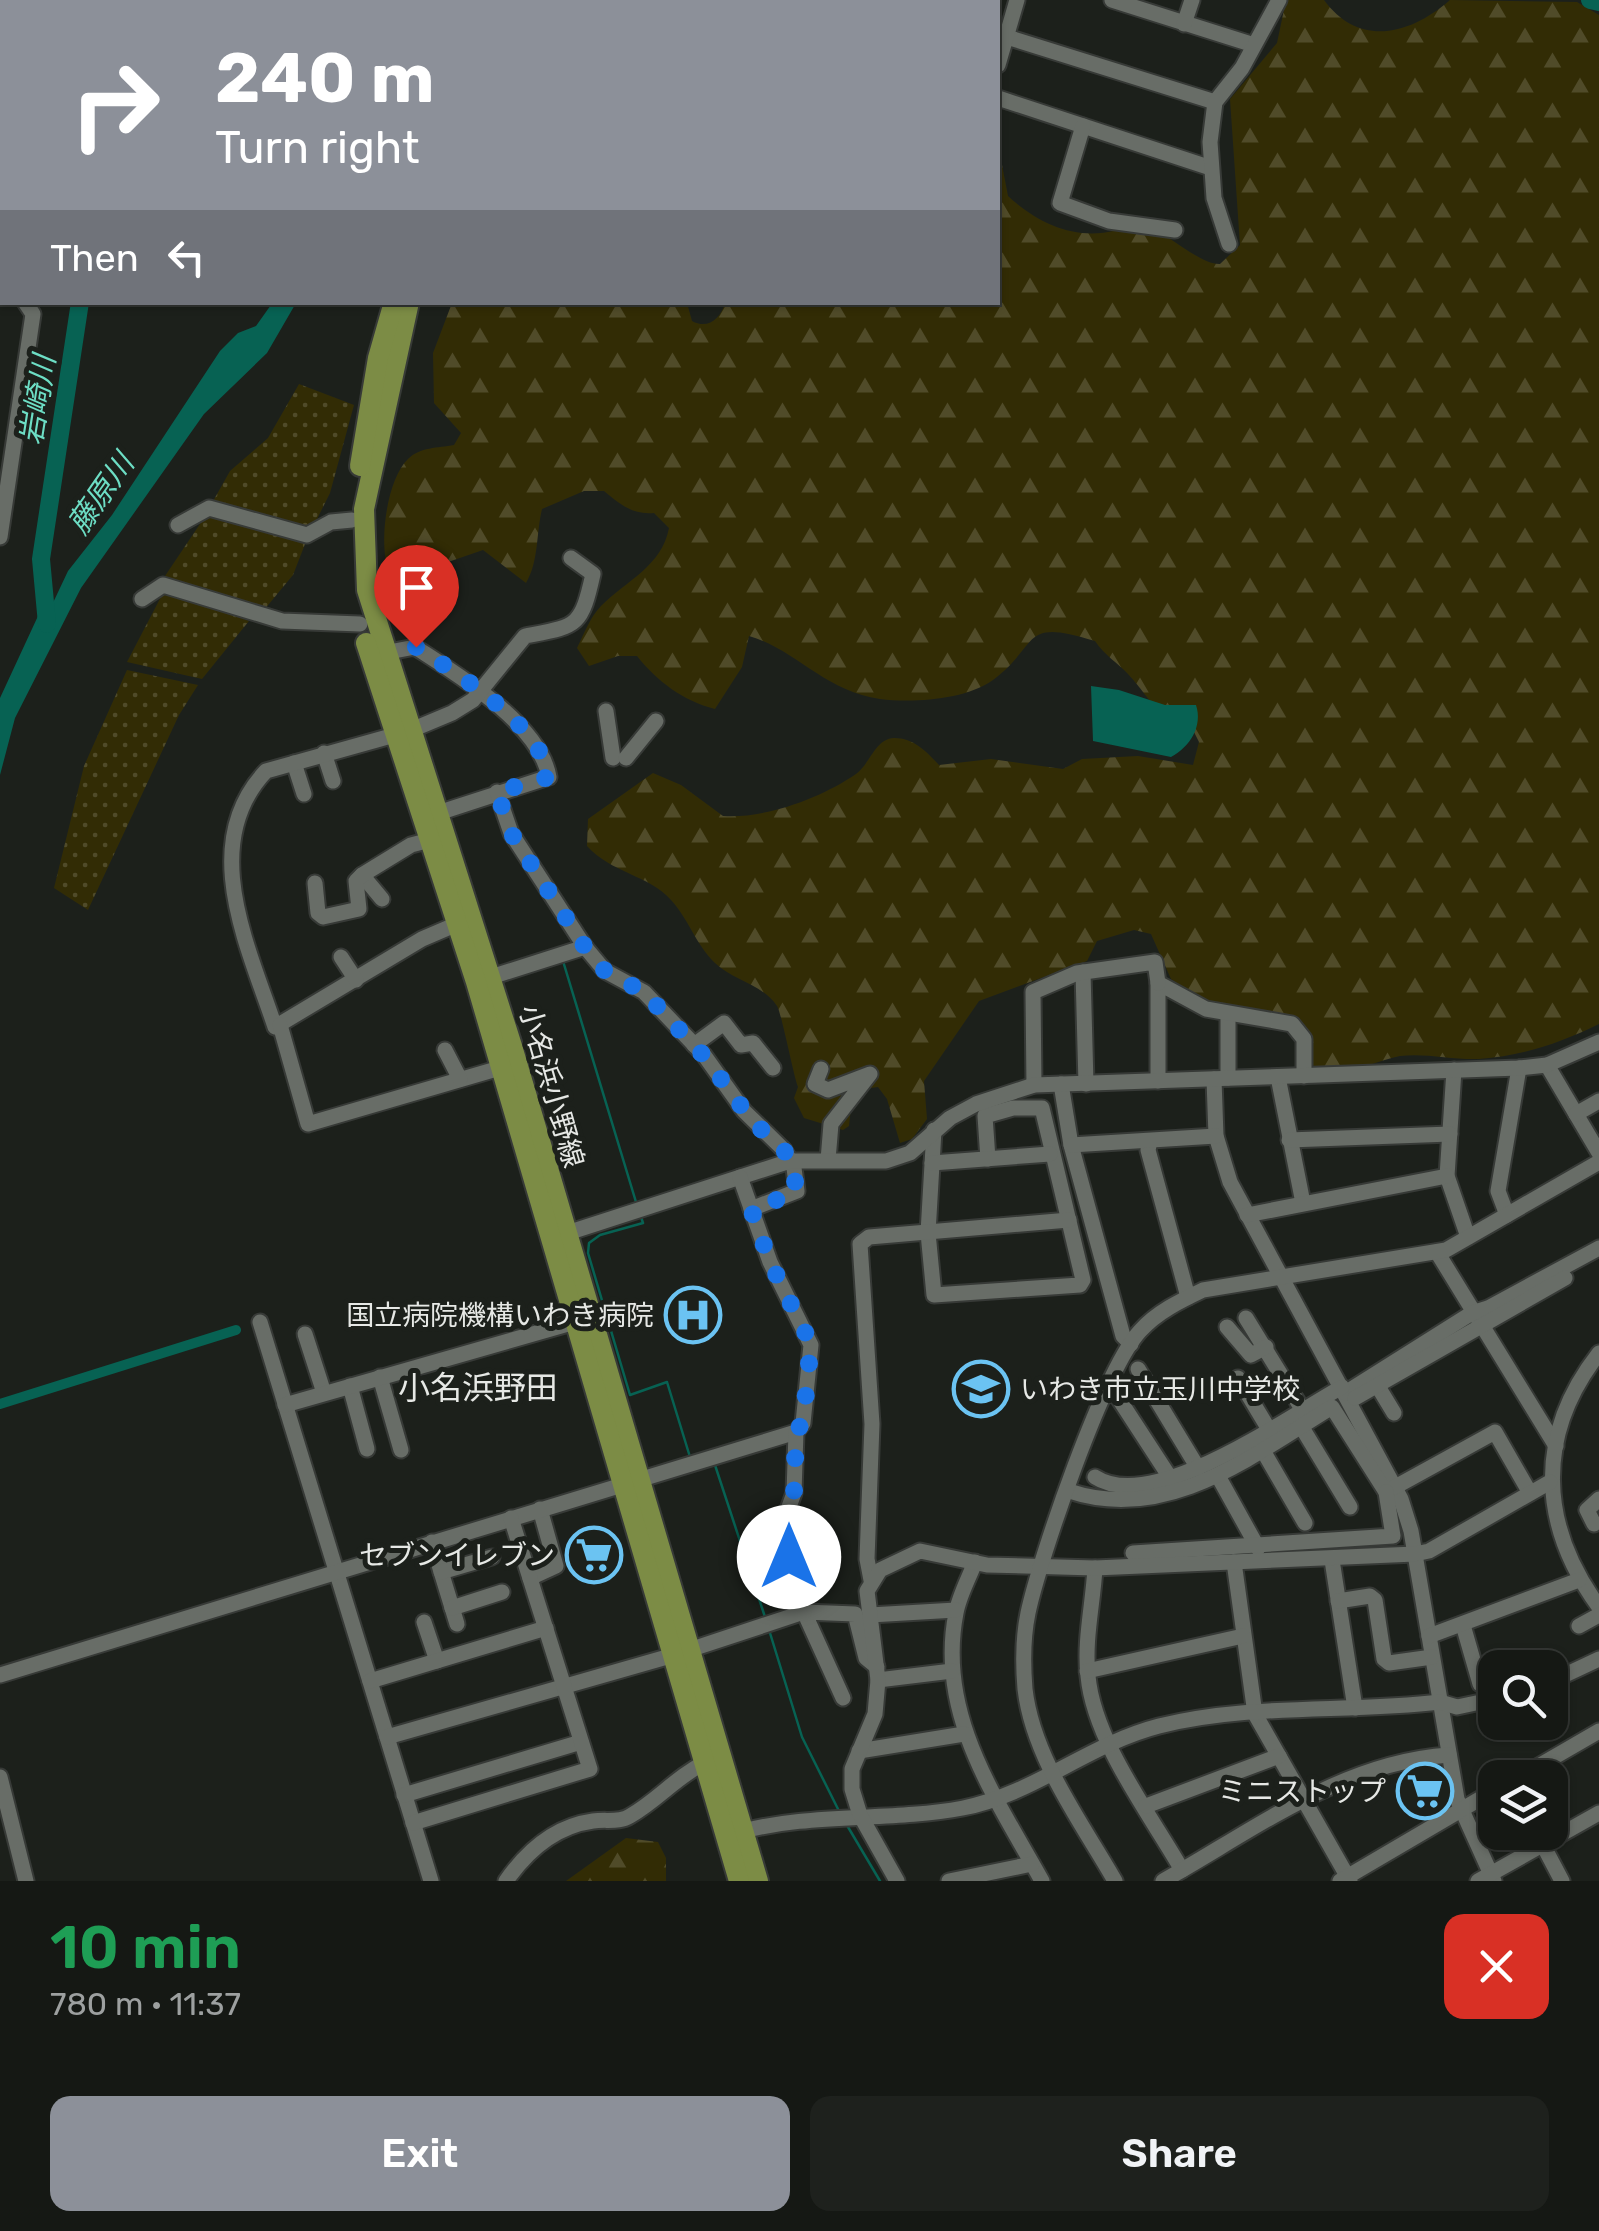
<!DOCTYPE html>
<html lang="en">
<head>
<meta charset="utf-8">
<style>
	:root { --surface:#151814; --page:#1e211d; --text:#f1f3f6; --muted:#9da0a0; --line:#343734; --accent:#8c9099 }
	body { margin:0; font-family:Rubik,"Noto Sans JP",sans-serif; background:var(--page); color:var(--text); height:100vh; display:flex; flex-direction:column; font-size:38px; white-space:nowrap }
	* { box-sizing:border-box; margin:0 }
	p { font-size:32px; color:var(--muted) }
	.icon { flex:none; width:55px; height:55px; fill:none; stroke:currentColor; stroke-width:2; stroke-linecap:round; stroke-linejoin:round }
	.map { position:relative; height:1881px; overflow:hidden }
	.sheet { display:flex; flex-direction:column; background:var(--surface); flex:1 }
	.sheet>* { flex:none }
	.guide { position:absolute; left:0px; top:0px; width:1000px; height:305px; box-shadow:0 2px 8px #0004,0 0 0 2px var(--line); background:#8c9099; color:#fff; overflow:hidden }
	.controls { position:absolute; left:1478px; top:1650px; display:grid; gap:20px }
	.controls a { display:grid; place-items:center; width:90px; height:90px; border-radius:20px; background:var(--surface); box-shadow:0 2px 8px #0004,0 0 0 2px var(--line); font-size:50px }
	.pin { position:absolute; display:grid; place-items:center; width:85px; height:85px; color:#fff; margin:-102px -42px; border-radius:50% 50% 50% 0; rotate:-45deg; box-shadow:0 0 10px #0007 }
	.pin .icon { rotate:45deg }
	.me { position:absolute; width:110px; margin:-55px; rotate:0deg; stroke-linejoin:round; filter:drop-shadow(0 0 8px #0008) }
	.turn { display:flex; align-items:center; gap:35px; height:210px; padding:0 50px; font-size:45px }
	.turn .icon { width:130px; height:130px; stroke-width:2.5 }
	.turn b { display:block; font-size:70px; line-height:85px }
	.then { display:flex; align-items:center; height:95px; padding:0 50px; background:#0003; gap:20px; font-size:38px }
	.round { display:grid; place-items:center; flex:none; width:105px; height:105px; border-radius:20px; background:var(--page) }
	.overview { display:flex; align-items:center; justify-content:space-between; height:170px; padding:0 50px }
	h1 { font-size:60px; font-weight:600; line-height:75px; color:#1e9e55 }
	.action { display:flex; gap:20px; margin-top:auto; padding:20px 50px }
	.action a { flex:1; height:115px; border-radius:20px; background:var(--accent); color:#fff; font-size:40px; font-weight:600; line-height:115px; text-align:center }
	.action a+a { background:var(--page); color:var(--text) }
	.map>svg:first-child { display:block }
</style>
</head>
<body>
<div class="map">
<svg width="1599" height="1881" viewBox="0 0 1599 1881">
	<defs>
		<pattern id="green-dots" width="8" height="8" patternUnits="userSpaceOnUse" patternTransform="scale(2.5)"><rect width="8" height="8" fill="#322c05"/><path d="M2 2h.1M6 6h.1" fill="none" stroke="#504b29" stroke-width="1.8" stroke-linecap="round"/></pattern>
		<pattern id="forest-firs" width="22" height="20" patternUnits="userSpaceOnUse" patternTransform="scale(2.5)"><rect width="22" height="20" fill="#322c05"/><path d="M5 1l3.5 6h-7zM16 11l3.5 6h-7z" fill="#504b29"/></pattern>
	</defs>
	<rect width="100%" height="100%" fill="#1c201b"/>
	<!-- green -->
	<g fill="url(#green-dots)">
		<polygon points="299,384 354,405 330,493 312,529 212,503 230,471 268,438"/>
		<polygon points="208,512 307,539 293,575 264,610 167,585 165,576"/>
		<polygon points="164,591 249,621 202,679 127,662"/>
		<polygon points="127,670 198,685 179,715 88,910 54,888 84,766"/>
	</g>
	<!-- forest -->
	<g fill="url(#forest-firs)">
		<path d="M1286,0h38c35,48 86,35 126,0l127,2 22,13v1009c-39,19 -76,32 -120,35 -26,1 -53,-6 -79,-3 -28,5 -64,28 -90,7l-2,-27 -93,-27 -44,-30 -20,-45 -17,-4 -37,11 -10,20 -108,40 -55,80 3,38 -15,20 -12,4 -13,-44 -9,-12 -14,2 -12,9 -3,28 -6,4 -39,-12 -10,-20 4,-11c-5,-14 -17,-76 -21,-81 -15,-22 -43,-25 -62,-43 -19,-18 -27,-45 -44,-63 -22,-25 -60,-27 -84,-54l1,-27 65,-46 28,12 42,31c42,3 98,-18 133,-42 14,-10 19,-35 38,-36 20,0 33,14 45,27l52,-6 72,10 19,-10 56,-3 55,9 6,-23 -10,-20c-45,-18 -32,-16 -61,-48 -11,-12 -23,-18 -33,-33 -76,-24 -54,3 -102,39 -28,20 -80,23 -113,19 -56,-8 -85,-50 -131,-63l-7,31 -27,42c-32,-8 -58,-28 -78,-53h-19l-29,10 -12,-18c7,-14 13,-31 24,-42 25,-25 61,-40 68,-78l-15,-15c-22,2 -34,-9 -50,-22h-20l-42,18c-6,25 -3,52 -16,74l-43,-33 -90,31c-17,-25 -8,-100 15,-122 12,-12 30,-11 46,-14l7,-12 -27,-30 -1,-50 19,-50h235l5,18c16,9 29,-3 33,-18l273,-1v-158l10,52c38,35 84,50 132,25 24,10 60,44 80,43l20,-19 -10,-146 47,-56z"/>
		<polygon points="626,1838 658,1842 666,1858 666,1881 566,1881"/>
	</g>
	<!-- water -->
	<g fill="#076253">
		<polygon points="273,302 296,303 267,353 204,414 81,588 15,718 0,775 0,698 38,616 51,607 68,571 112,515 220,351 238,333 256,326"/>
		<path d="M1091,686l28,4 46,15h31c7,21 -6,42 -25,52l-78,-16z"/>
	</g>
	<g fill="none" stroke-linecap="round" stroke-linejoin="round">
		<!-- stream -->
		<g stroke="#076253" stroke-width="2.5">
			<polyline points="563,961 636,1202"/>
			<polyline points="640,1214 643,1223 600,1235 589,1243 588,1253 630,1395 667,1382 690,1457"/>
			<polyline points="714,1462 766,1620"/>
			<polyline points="770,1633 802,1737 839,1811"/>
			<polyline points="848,1827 880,1881"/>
		</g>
		<!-- canal -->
		<polyline stroke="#076253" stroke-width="10" points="0,1404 236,1330"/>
		<!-- river -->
		<g stroke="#076253" stroke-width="18">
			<polyline points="87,0 87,2"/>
			<polyline points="1590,0 1599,2"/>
			<polyline points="47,624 41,559 80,302"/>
		</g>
		<!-- minor casing -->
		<g stroke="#373a37" stroke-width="19">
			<g id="minor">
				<polyline points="890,0 909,2"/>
				<polyline points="1112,0 1254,45"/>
				<polyline points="682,2 688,0"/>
				<polyline points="959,2 966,0"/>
				<polyline points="1184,24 1192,0"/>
				<polyline points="1007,37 1215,102"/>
				<polyline points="998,65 1017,0"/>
				<polyline points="998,98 1211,168"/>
				<polyline points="1083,126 1060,203 1109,221 1175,230"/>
				<polyline points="1229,244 1214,198 1210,142 1215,102 1242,68 1279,0"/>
				<polyline points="0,265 2,268"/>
				<polyline points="178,525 209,508 307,535 331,522 352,520"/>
				<polyline points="0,537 33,314 25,302"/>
				<polyline points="142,599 163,585 282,621 360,624"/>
				<path d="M384,653l31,-6c43,28 125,77 134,130l-111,36"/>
				<polyline points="606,711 613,758"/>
				<polyline points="324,753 333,781"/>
				<polyline points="626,758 656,721"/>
				<polyline points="294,763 304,794"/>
				<polyline points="497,792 511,833 585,947 605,971 644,992 704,1055 744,1111 784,1150 794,1168 797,1191 751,1209"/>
				<polyline points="362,875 382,899"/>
				<polyline points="315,883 318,913 323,917 359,909 356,881 362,875 411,845 430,840"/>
				<path d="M464,921l-42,18 -147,88c-26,-79 -78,-183 -9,-256l143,-40 43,-18 21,-13 52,-64c52,-10 56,-8 68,-62l-22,-16"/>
				<polyline points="341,957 356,980"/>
				<polyline points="1083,972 1086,1084"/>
				<polyline points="491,977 585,947"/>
				<polyline points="1228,1015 1228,1078"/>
				<polyline points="280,1025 308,1124 500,1068"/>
				<polyline points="694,1045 724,1023 741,1045 753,1043 773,1068"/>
				<polyline points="445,1050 460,1079"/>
				<polyline points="1547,1065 1599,1153"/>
				<polyline points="821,1069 815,1084 828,1090 870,1074 831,1124 828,1160"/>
				<polyline points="1454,1070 1447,1176 1468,1237"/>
				<polyline points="1278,1077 1303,1203"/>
				<polyline points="1214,1079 1216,1136 1230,1182 1401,1499 1411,1531 1457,1799 1494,1881"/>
				<polyline points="1158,1081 1158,983 1206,1009 1292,1024 1304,1039 1304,1076"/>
				<polyline points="1061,1084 1071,1145 1123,1336 1131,1344"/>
				<polyline points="1034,1085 1033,992 1077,973 1155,962 1158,983"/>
				<polyline points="1576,1114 1599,1101"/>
				<polyline points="934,1130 928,1233 934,1295 1080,1285 1083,1280 1042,1108 1013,1108 985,1116 988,1159"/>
				<polyline points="1289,1140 1450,1134"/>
				<polyline points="1150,1141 1148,1150 1188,1297"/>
				<polyline points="1071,1145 1216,1136"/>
				<polyline points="932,1163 1050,1154"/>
				<polyline points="1247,1215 1447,1176"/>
				<polyline points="1507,1215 1498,1191 1519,1068"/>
				<polyline points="558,1236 790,1161 886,1161 910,1153 950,1118 976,1104 1034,1085 1519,1068 1547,1065 1599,1042"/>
				<polyline points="1437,1252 1556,1446"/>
				<polyline points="1246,1318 1302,1409"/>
				<polyline points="260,1322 431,1881"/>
				<polyline points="1227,1327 1251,1355 1266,1347"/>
				<polyline points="305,1334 324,1393"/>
				<path d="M1599,1353c-64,82 -60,172 0,254"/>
				<polyline points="1138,1369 1198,1468"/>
				<polyline points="380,1377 401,1450"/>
				<polyline points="1238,1378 1268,1428"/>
				<polyline points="1377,1385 1394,1413"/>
				<polyline points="350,1386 367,1449"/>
				<polyline points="1106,1393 1117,1396 1171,1479"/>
				<polyline points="1345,1393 1472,1313 1488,1308 1599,1248"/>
				<polyline points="1355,1398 1565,1278"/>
				<polyline points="285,1405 575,1322"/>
				<polyline points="1301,1426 1350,1507"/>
				<polyline points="1262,1449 1305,1523"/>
				<polyline points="1218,1476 1258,1548"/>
				<path d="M1095,1477c58,38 194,-61 247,-90"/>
				<path d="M1069,1491c98,33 184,-36 263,-84l54,85 109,-60 35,61"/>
				<polyline points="1594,1524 1587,1510 1599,1499"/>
				<polyline points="432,1542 457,1624"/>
				<polyline points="1133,1553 1393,1536 1386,1492"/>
				<polyline points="1332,1560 1355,1708"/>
				<path d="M975,1562c-6,16 -16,34 -19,51 -20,101 40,185 86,268"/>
				<polyline points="1234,1562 1255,1714 1350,1881"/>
				<path d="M1095,1568c-2,36 -11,72 -7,108 6,65 62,138 94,194"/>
				<polyline points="441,1572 492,1557"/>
				<polyline points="530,1578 556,1566 540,1509"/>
				<polyline points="871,1580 867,1559 872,1424 860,1244 869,1237 1069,1220"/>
				<polyline points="1338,1601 1370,1596 1375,1600 1384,1659 1389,1663 1432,1657"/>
				<polyline points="452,1608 502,1592"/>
				<polyline points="870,1615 956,1610"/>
				<polyline points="424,1622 437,1661"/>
				<polyline points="1463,1625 1480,1684"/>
				<polyline points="1579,1626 1599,1615"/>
				<polyline points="1429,1636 1579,1580"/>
				<polyline points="1087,1671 1243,1636"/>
				<polyline points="0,1675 796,1432 803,1423 811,1345 770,1262 740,1177"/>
				<polyline points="878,1680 952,1671"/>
				<polyline points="370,1681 546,1628"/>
				<polyline points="1550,1682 1599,1659"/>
				<polyline points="843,1698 804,1612 855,1614 866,1658 877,1667"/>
				<polyline points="387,1737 674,1655 804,1612 781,1529 794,1493 796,1432"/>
				<polyline points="859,1751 964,1734"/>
				<polyline points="0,1777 26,1881"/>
				<polyline points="1518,1778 1599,1731"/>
				<polyline points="404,1795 581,1742"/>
				<polyline points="1146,1806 1279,1756"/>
				<polyline points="413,1823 590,1769 511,1518"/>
				<path d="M736,1833c73,-21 152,-11 227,-25 71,-14 126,-64 196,-82 91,-23 188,-13 281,-24l17,5 38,-8"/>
				<polyline points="1543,1845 1562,1881"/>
				<path d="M506,1881c21,-30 50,-55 87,-60 13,-2 26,2 37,-5 28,-16 47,-40 76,-54"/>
				<polyline points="897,1881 860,1815 852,1789 852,1769 875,1714 878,1680 867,1591 880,1570 920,1551 987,1565 1095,1568 1415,1554 1429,1551 1550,1482"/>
				<polyline points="949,1881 1032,1864"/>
				<path d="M1115,1881c-33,-58 -82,-123 -90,-192 -2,-24 -2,-52 3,-76 12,-56 76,-243 112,-282 17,-19 40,-30 63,-41l243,-40 153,-88"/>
				<path d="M1163,1881c91,-51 179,-119 286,-126"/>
				<polyline points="1340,1881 1495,1790"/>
				<polyline points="1478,1881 1599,1813"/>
			</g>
		</g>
		<!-- major casing -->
		<g stroke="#373a37" stroke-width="24">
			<g id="major">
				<polyline points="63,2 68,0"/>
				<polyline points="571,2 573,0"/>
				<polyline points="589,2 590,0"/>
				<polyline points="0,36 2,35"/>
				<polyline points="409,302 364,509 367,590 512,1046 758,1881"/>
				<polyline points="360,466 378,358 394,302"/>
				<polyline points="366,643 476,982 739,1881"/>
			</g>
		</g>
		<!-- minor -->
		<use href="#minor" stroke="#686d67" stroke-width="15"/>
		<!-- major -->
		<use href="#major" stroke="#7c8c45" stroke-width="20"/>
	</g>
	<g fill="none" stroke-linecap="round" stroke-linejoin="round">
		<!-- route -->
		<path stroke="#1a73e8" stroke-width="18" stroke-dasharray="0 32.4" d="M416,647c42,27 125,78 133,130l-52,15 14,41 74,114 20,24 39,21 60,64 49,66 31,28 10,18 2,25 -45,16 19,53 41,82 -8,78 -7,10 -2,61 -13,37 8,27"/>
	</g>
	<!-- icons -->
	<defs>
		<g id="hospital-ring" transform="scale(2.875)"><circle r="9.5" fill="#1c201b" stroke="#6bc3f2" stroke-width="1.5"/><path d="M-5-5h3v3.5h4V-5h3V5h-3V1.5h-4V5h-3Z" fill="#6bc3f2"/></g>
		<g id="school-ring" transform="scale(2.875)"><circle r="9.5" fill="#1c201b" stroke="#6bc3f2" stroke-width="1.5"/><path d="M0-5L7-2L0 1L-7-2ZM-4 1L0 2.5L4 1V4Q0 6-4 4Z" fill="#6bc3f2"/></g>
		<g id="supermarket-ring" transform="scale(2.875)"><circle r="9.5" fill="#1c201b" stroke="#6bc3f2" stroke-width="1.5"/><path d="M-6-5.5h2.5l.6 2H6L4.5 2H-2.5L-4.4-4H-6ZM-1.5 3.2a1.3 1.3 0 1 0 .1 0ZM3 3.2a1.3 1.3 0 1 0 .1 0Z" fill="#6bc3f2"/></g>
	</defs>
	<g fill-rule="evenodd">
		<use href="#hospital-ring" x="693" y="1315"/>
		<use href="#school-ring" x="981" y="1389"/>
		<use href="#supermarket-ring" x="594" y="1555"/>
		<use href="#supermarket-ring" x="1425" y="1791"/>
	</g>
	<g text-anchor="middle" stroke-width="10" stroke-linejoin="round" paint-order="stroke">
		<!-- street labels -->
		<g font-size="28" fill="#e6e8e5" stroke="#1c201b">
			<text transform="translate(552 1086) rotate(74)" y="10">小名浜小野線</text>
		</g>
		<!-- poi labels -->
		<g font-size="28" fill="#e6e8e5" stroke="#1c201b" text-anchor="end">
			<text x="654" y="1325">国立病院機構いわき病院</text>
			<text x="1020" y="1399" text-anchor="start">いわき市立玉川中学校</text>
			<text x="555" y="1565">セブンイレブン</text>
			<text x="1386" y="1801">ミニストップ</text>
		</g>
		<!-- water labels -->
		<g font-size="30" font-style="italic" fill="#6ddec5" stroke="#1c201b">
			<text transform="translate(38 400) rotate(-81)" y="10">岩崎川</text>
			<text transform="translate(101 494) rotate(-55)" y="10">藤原川</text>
		</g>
		<!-- quarter labels -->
		<g font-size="32" fill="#e6e8e5" stroke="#1c201b">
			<text x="478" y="1399">小名浜野田</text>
		</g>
	</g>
</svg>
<div class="controls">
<a><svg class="icon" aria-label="search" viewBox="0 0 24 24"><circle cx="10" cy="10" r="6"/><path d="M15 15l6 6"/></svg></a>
<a><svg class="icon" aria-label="layers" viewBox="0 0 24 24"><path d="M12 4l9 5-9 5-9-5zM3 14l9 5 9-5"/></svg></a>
</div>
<div class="pin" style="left:416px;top:647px;background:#d93025"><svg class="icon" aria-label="arrive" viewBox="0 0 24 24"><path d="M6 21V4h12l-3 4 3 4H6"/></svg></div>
<svg class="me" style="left:789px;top:1557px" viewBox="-20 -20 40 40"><circle r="19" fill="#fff"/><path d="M0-13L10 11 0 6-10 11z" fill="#1a73e8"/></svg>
<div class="guide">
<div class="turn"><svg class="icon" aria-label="right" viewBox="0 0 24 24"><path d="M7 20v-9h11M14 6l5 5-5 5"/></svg><div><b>240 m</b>Turn right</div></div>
<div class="then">Then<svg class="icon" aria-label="left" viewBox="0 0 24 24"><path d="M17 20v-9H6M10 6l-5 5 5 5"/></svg></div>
</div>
</div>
<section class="sheet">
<div class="overview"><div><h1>10 min</h1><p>780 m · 11:37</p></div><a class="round" style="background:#d93025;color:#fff"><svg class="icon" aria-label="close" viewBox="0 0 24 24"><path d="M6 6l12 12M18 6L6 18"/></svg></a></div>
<div class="action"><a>Exit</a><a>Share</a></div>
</section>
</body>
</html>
